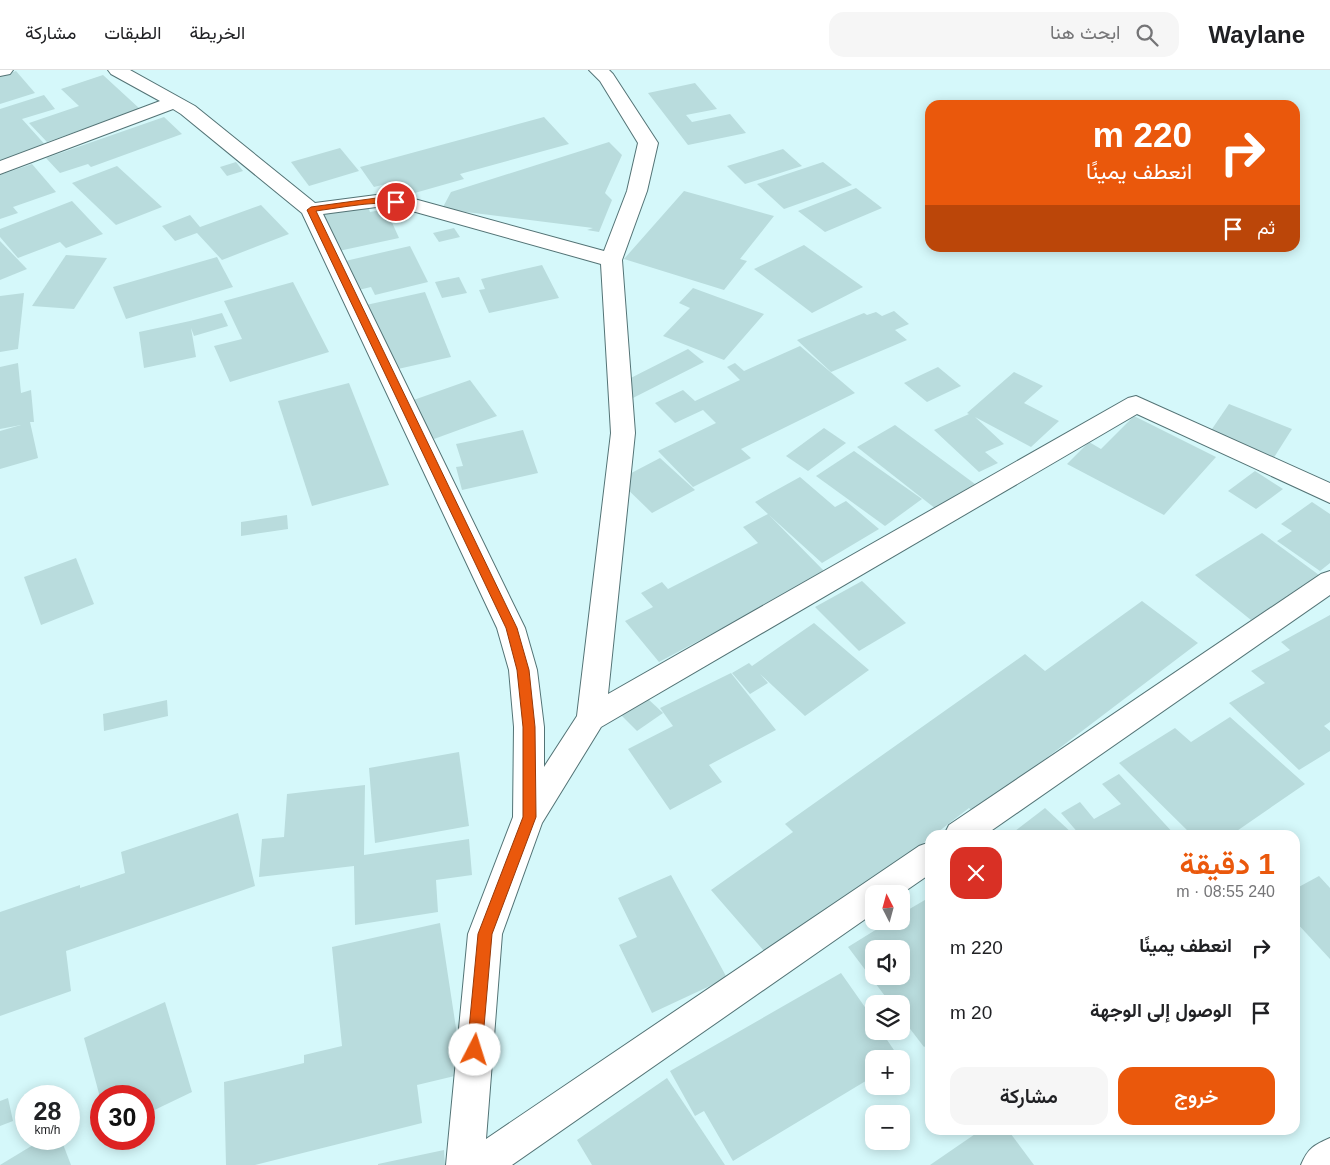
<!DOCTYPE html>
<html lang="ar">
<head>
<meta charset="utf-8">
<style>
	:root { --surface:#fff; --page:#f6f6f6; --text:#202124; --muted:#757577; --line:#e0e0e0; --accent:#ea580c }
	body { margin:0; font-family:Helvetica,Vazirmatn,sans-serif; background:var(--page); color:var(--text); direction:rtl; height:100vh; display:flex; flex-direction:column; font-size:19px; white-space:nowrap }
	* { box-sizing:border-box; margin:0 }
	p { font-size:16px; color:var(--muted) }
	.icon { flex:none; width:28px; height:28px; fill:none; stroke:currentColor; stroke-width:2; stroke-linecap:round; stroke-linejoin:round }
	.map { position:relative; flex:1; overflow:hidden; direction:ltr }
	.side { position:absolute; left:925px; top:760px; width:375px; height:305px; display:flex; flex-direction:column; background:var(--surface); border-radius:15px; box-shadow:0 2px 12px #0003; direction:rtl }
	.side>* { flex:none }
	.top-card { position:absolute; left:925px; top:30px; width:375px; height:152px; border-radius:15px; box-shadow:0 2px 12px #0003; direction:rtl; background:#ea580c; color:#fff; overflow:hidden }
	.needle { width:32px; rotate:354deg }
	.buttons { position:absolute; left:865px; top:815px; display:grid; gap:10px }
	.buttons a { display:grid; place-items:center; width:45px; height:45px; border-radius:10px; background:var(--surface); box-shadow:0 2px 12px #0003; font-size:25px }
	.speed { position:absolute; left:15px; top:1015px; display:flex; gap:10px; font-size:25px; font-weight:700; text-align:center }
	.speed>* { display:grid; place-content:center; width:65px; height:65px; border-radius:50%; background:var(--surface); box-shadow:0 2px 12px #0003; line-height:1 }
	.speed small { font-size:12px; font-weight:400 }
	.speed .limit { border:8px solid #d22; background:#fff; color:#111 }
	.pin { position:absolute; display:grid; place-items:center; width:42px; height:42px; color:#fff; margin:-21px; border:2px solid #fff; border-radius:50%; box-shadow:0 1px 5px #0007 }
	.me { position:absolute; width:55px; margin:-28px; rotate:5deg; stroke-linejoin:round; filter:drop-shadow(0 0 4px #0008) }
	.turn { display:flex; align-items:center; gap:18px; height:105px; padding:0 25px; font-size:22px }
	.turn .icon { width:65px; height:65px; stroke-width:2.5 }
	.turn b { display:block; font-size:35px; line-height:42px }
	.then { display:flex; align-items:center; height:48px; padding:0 25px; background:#0003; gap:10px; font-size:19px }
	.round { display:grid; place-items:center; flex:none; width:52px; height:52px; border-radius:15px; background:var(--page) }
	.head { display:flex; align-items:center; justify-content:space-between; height:85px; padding:0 25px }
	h1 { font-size:30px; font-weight:600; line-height:38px; color:var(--accent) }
	.action { display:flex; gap:10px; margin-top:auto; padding:10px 25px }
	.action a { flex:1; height:58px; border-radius:15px; background:var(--accent); color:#fff; font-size:20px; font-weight:600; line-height:58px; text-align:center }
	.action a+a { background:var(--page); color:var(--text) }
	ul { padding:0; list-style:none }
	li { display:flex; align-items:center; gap:15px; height:65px; padding:0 25px }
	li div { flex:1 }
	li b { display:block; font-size:19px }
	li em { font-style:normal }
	header { display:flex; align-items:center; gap:30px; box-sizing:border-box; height:70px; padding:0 25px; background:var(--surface); border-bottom:1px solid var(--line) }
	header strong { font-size:24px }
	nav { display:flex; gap:28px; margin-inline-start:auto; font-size:18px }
	.search { width:350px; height:45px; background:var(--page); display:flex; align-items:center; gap:12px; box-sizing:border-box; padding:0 18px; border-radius:15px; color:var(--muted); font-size:19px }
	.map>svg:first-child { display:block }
</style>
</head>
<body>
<header>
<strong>Waylane</strong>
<div class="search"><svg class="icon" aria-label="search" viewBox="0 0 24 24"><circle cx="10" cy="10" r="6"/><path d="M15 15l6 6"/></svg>ابحث هنا</div>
<nav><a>الخريطة</a><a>الطبقات</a><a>مشاركة</a></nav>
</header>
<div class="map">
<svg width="1330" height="1095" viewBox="0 0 1330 1095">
	<rect width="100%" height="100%" fill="#d5f8fa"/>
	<!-- building -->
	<g fill="#b9dcdd" fill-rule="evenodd">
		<polygon points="16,1 35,23 0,34 0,6"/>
		<polygon points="103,5 140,39 47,72 29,53 79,36 61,19"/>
		<polygon points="695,13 717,39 686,45 692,52 730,44 746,63 688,75 648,23"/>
		<polygon points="44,25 55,39 22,49 48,78 0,94 0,39"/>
		<polygon points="164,47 182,64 91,97 88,94 60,103 46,88"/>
		<polygon points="544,47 569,74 460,104 464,109 404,126 394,112 374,117 360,97"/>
		<polygon points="609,72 622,85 605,123 612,130 599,162 587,160 593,158 442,139 451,122"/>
		<polygon points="340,78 359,101 309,116 291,92"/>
		<polygon points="783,79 802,96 745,114 727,96"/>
		<polygon points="236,92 243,101 227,106 220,97"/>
		<polygon points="823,92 852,115 784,139 757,114"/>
		<polygon points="32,94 56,122 13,137 18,143 0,149 0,105"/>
		<polygon points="117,96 162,137 116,155 72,113"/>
		<polygon points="856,118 882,138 825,162 798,141"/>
		<polygon points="684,121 774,146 740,189 747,191 724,220 624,189"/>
		<polygon points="72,131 103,164 66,178 60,172 18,188 0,167 0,159"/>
		<polygon points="367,134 370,142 386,139 399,168 334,182 319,144"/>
		<polygon points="261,135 289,164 222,190 197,163 175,171 162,156 190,145 200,157"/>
		<polygon points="454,158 460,167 439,172 433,163"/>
		<polygon points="0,171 27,199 0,210"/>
		<polygon points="804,175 863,217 812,243 754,199"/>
		<polygon points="410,176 428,212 375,225 371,217 354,221 341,192"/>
		<polygon points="66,185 107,188 74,239 32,236"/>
		<polygon points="217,187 233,217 126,249 113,217"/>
		<polygon points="542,195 559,228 489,243 479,220 485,219 481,209"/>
		<polygon points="459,207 467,223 442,228 435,212"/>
		<polygon points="293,212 329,282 230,312 214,276 242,269 224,231"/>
		<polygon points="693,218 764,244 724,290 663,266 690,238 679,233"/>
		<polygon points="425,222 451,287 389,301 366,235"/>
		<polygon points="24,223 18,279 0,282 0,226"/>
		<polygon points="894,241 909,254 895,260 907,270 831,302 797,270 864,243 867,245 876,242 882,246"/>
		<polygon points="222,243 228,256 194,266 191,258 196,287 144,298 139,262 190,251"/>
		<polygon points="800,276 855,323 741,379 751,388 693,417 658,381 716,353 703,340 675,353 655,333 683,320 695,331 740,310 727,297 735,293 744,301"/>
		<polygon points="688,279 704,292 627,331 611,318"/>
		<polygon points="18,293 21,323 31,320 34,352 30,352 38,388 0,399 0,361 21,355 0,359 0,297"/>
		<polygon points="938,297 961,316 927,332 904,313"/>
		<polygon points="1014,302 1043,316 1024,333 1059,351 1031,377 975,347 1004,374 985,382 998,393 979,402 934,360 969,344 967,343"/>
		<polygon points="470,310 497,346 434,369 408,332"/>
		<polygon points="349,313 389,415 312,436 278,331"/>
		<polygon points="1229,334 1292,359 1273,389 1210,362"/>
		<polygon points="1134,346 1216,387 1164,445 1067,394 1089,372 1101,379"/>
		<polygon points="895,355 975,414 936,439 857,377"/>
		<polygon points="824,358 846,373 808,401 786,386"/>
		<polygon points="523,360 538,403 462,420 456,397 463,396 456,374"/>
		<polygon points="854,381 922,429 885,456 816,406"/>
		<polygon points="660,388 695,420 652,443 618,410"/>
		<polygon points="1255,401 1283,419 1256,439 1228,421"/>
		<polygon points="800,407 835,437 846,431 879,459 822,493 769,445 826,503 659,592 625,551 653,537 641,523 662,512 668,519 758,473 743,457 768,444 755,432"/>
		<polygon points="1312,432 1330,444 1330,493 1320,501 1277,471 1292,461 1281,454"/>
		<polygon points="287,445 288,459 241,466 241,452"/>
		<polygon points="1262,463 1319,505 1251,550 1195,505"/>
		<polygon points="76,488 94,534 41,555 24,507"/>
		<polygon points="862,511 906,553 859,581 815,537"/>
		<polygon points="1142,531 1198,573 974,743 969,738 934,765 930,765 930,768 770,888 711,820 793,762 785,754 1025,584 1045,601"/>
		<polygon points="1330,545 1330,652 1324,656 1330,661 1330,681 1299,700 1229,633 1265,613 1251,601 1290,580 1281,572"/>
		<polygon points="814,553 869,600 805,646 760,604 768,613 750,624 732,603 749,593 752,596"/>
		<polygon points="731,603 776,660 709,695 722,712 670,740 628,679 673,656 660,638"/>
		<polygon points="647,628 663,643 637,661 621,645"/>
		<polygon points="167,630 168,646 104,661 103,644"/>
		<polygon points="1230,647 1305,714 1231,765 1192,765 1119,693 1175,658 1191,672"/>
		<polygon points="459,682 469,756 375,773 369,698"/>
		<polygon points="1119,704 1175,765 1080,765 1061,743 1080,732 1094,749 1121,734 1102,714"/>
		<polygon points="365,715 364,785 469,769 472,805 436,810 438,842 355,855 354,796 259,807 262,769 284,767 287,724"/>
		<polygon points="1045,738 1074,765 1010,765"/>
		<polygon points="238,743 255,816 66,881 71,921 0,946 0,842 80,815 80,818 125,803 121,782"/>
		<polygon points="671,805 727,908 652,943 619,875 637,867 618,828"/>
		<polygon points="1319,806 1330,818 1330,889 1295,851 1295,819"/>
		<path d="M930,827v146l-6,4 -23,-30v-13h-10l-43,-57 42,-26h11v-7zM874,879h27v27h-27z"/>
		<polygon points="440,853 463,1004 417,1015 422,1053 255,1095 226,1095 224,1012 304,993 304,985 342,976 332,877"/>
		<polygon points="841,903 874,950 874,961 881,961 900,989 874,989 874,1006 733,1091 704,1041 695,1046 670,1001"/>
		<polygon points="165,932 192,1022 144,1045 144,1026 101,1026 101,1031 84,968"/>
		<polygon points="667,1008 725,1095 592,1095 577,1070"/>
		<polygon points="8,1028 13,1051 0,1056 0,1031"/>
		<polygon points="981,1060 1008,1060 1034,1095 930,1095"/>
		<polygon points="43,1069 61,1069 71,1095 0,1095"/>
		<polygon points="444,1080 445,1095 378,1095 378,1094"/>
	</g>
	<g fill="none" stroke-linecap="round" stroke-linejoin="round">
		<!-- minor casing -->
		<g stroke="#537375" stroke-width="2">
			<g id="minor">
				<polygon points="0,0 13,0 10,4 0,6"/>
				<path d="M108,0h22l65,36 120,97 69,-9 23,3 197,54 23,-60 11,-48 -38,-62 -11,-11h20l4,4 45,69 -11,48 -25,69 13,173 -27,261 520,-296 8,-2 194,87v20l-193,-89 -536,313 -59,96 -40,111 -16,205 377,-255 56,-38 11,-4v32l-29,20h-27v19l-362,252h-66l22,-231 45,-117 1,-90 -5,-57 -12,-42 -195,-415 -121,-99 -8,-5 -173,65v-13l160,-60 -49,-27zM384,136l21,3 196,55 10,169 -34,283 -33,51v-40l-7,-57 -12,-42 -202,-414z"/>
				<polygon points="1330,501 1330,525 985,765 944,765 949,755 1321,504"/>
				<path d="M1330,1068v27h-29c7,-17 13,-20 29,-27z"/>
			</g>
		</g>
		<!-- minor -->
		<use href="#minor" fill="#fff" fill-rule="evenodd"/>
	</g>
	<!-- route -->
	<path fill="#ea580c" stroke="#983908" d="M384,127l16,5c-6,4 -13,0 -20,1 -21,1 -43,5 -64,8l201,417 12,42 6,57 1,90 -44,117 -10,116 -2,5 -5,2 -5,-2 -3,-5 11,-116 45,-117v-90l-6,-57 -11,-42 -199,-418 4,-3z"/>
</svg>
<div class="buttons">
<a><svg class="needle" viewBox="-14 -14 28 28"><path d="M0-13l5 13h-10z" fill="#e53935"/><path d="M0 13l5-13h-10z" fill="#757577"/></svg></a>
<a><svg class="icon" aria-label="sound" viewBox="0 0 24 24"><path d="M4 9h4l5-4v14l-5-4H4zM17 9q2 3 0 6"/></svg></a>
<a><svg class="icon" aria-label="layers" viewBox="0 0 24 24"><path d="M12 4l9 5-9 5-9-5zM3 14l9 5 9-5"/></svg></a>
<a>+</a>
<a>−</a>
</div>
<div class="speed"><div>28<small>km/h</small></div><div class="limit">30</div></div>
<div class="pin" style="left:396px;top:132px;background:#d93025"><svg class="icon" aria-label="arrive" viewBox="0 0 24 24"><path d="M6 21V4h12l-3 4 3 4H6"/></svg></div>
<svg class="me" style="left:475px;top:980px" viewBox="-20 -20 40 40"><circle r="19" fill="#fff"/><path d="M0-13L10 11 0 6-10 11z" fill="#ea580c"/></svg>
<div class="top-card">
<div class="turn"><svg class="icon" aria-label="right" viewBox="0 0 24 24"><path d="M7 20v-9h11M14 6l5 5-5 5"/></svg><div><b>220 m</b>انعطف يمينًا</div></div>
<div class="then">ثم<svg class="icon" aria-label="arrive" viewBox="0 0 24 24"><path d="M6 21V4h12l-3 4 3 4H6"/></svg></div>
</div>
<section class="side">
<div class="head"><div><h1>1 دقيقة</h1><p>240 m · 08:55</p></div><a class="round" style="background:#d93025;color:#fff"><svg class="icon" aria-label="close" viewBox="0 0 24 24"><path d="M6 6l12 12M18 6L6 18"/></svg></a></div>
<ul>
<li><svg class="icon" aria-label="right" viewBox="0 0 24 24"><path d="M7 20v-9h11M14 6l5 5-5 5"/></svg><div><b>انعطف يمينًا</b></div><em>220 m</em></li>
<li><svg class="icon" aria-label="arrive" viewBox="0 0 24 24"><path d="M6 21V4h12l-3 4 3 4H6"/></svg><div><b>الوصول إلى الوجهة</b></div><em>20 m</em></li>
</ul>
<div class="action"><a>خروج</a><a>مشاركة</a></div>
</section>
</div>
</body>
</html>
